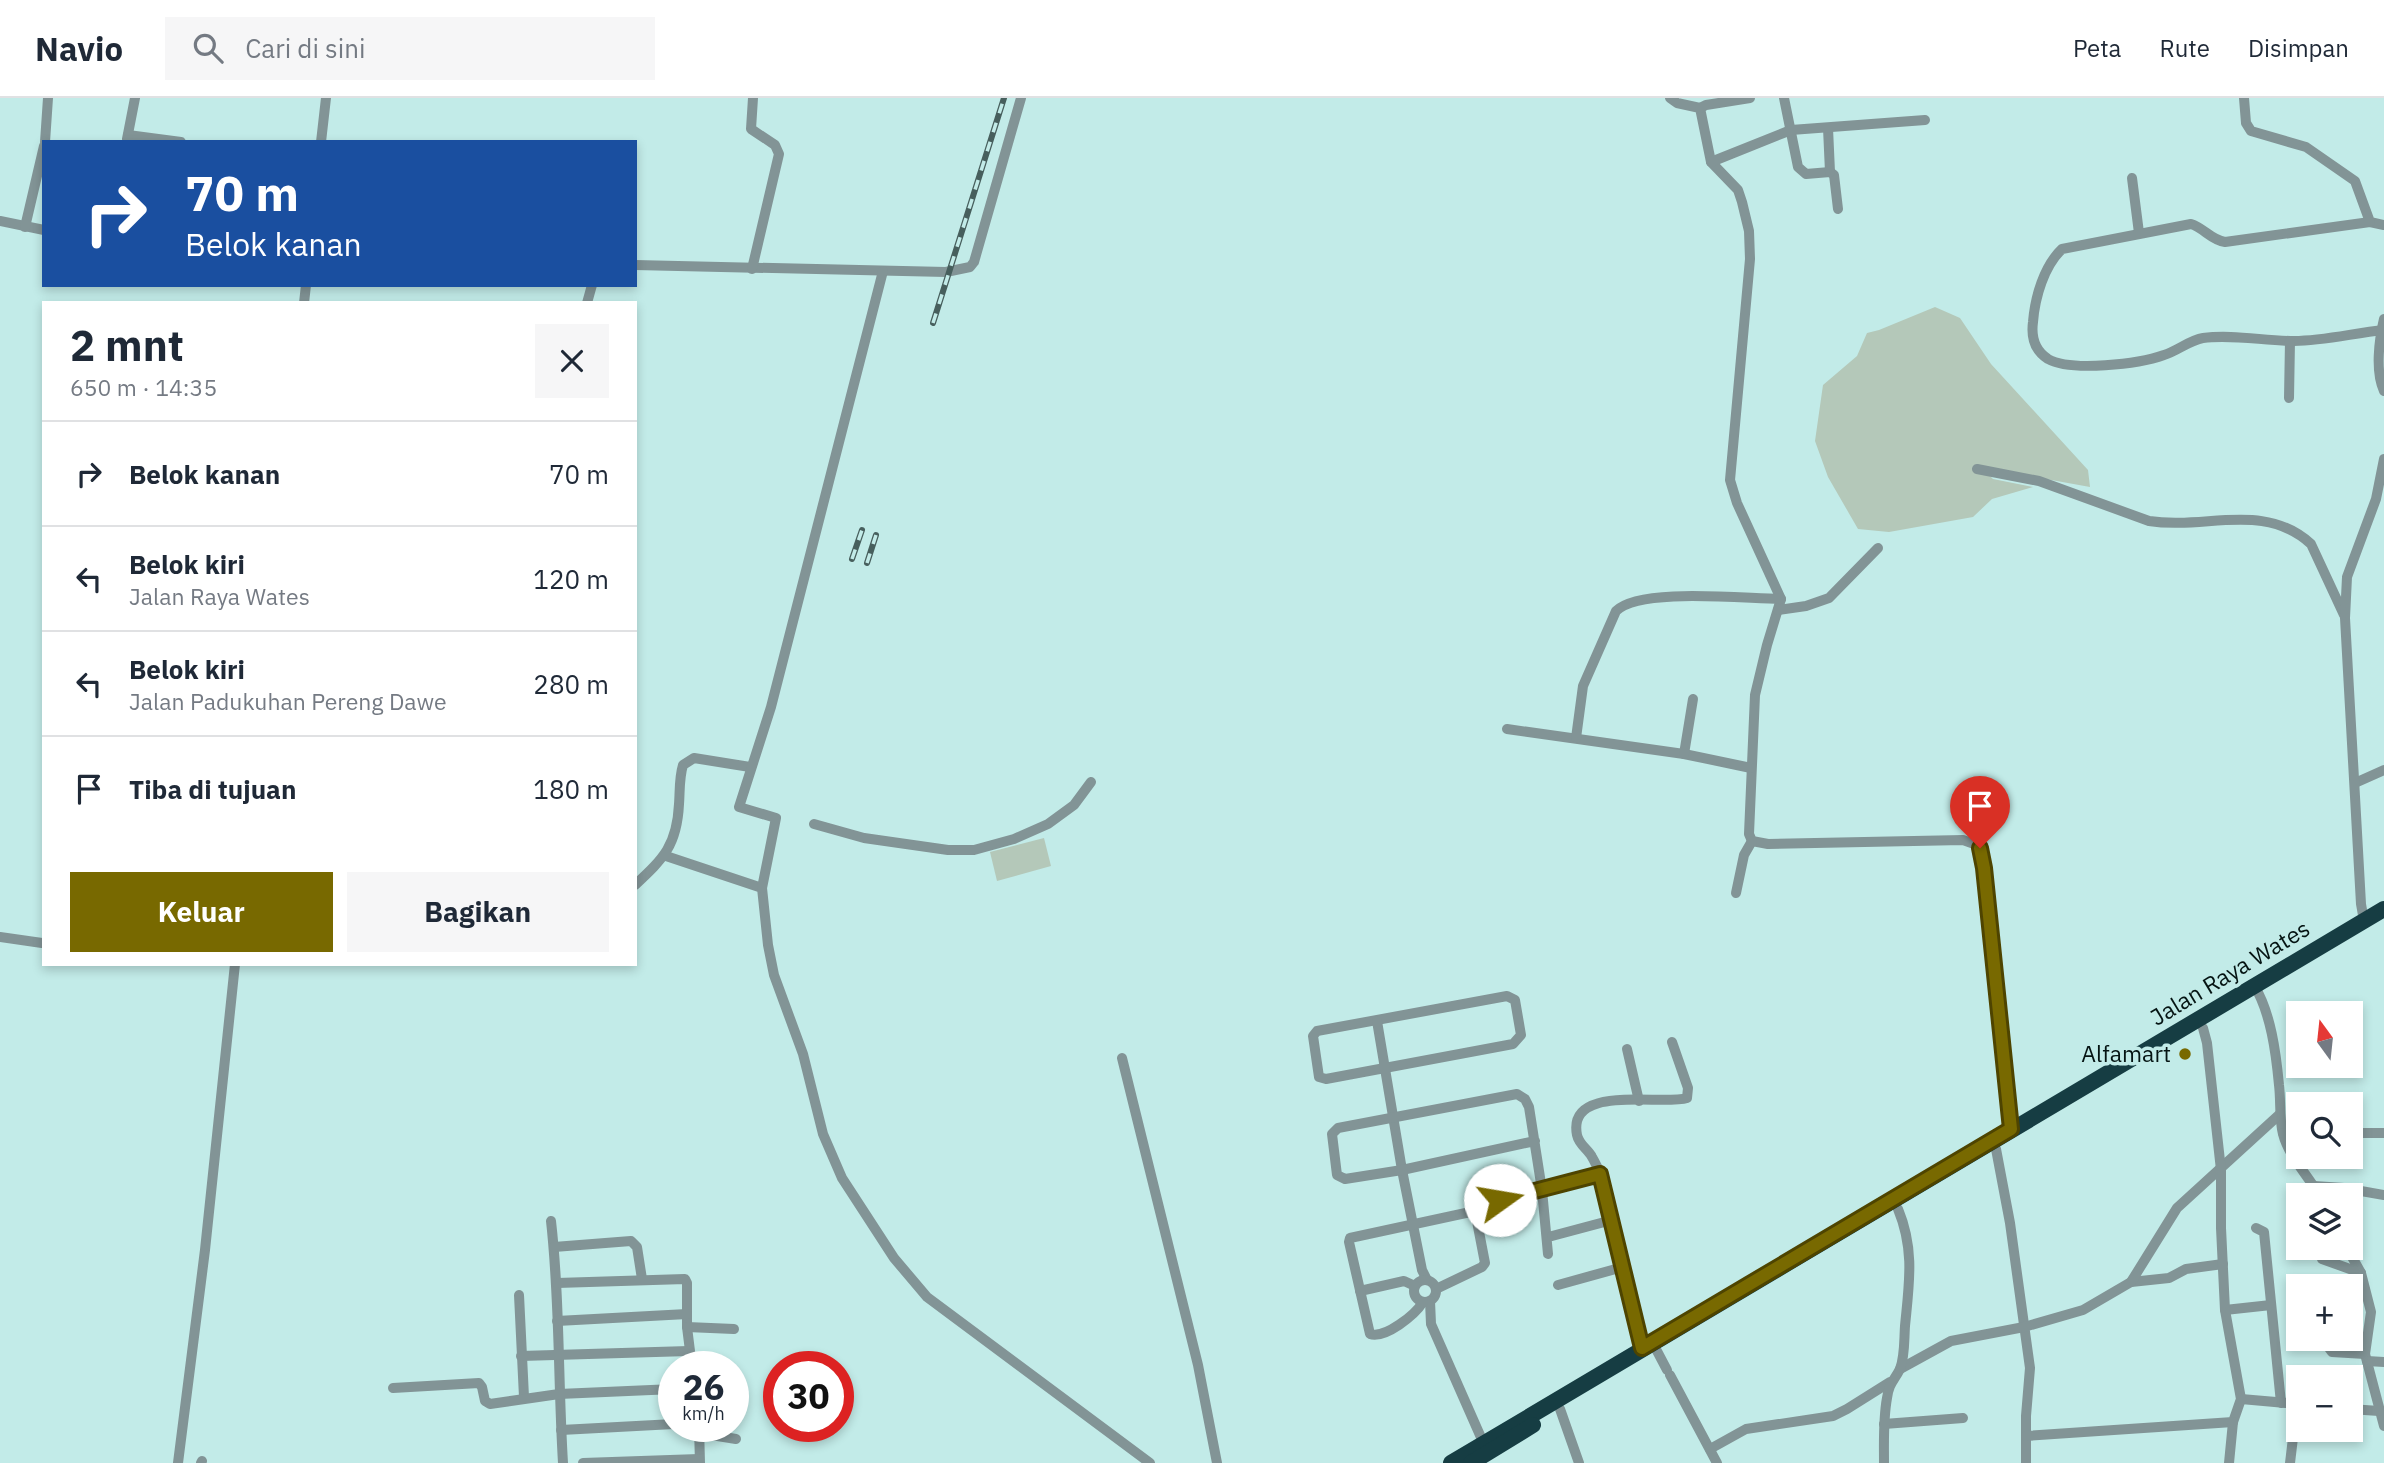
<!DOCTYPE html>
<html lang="id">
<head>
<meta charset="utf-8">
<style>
	:root { --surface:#fff; --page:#f6f6f7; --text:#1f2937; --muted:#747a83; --line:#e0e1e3; --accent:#786900 }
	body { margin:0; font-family:"IBM Plex Sans",sans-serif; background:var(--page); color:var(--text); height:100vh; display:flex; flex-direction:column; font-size:26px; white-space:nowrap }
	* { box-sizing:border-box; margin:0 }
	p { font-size:23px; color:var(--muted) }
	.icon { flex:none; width:38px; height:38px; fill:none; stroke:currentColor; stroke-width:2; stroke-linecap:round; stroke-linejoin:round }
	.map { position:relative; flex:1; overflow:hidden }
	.sheet { position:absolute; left:42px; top:203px; width:595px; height:665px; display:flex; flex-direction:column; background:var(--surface); border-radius:0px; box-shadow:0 4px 10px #0003 }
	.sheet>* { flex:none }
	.banner { position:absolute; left:42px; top:42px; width:595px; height:147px; border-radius:0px; box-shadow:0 4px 10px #0003; background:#1a4fa0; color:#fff; overflow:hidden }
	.needle { width:46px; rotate:345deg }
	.tools { position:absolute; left:2286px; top:903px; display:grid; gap:14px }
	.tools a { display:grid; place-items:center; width:77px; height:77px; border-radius:0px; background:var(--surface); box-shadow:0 4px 10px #0003; font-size:35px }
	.speed { position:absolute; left:658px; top:1253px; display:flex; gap:14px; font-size:35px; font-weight:700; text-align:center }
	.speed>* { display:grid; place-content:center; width:91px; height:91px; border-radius:50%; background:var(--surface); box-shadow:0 4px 10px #0003; line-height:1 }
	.speed small { font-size:18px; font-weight:400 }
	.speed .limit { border:10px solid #d22; background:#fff; color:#111 }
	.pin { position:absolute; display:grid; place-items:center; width:60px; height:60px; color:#fff; margin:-72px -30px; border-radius:50% 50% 50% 0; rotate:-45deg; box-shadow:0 0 7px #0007 }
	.pin .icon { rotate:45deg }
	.me { position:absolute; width:77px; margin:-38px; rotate:77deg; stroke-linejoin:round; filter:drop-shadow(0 0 5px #0008) }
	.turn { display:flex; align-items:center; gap:24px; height:147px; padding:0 28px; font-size:32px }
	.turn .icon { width:91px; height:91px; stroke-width:2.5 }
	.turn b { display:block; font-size:49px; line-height:60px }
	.round { display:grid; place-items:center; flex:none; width:74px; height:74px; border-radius:0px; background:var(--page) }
	.summary { display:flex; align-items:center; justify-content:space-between; height:119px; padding:0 28px }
	h1 { font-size:42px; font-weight:700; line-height:52px }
	.action { display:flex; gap:14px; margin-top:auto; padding:14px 28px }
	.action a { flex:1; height:80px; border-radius:0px; background:var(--accent); color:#fff; font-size:28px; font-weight:700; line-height:80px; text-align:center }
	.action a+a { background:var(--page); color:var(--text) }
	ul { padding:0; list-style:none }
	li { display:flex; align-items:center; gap:21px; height:105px; padding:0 28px; border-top:2px solid var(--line) }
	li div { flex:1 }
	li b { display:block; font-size:26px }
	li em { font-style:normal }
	header { display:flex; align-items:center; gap:42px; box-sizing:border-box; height:98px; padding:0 35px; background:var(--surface); border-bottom:2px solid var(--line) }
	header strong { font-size:33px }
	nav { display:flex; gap:38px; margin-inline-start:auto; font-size:24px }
	.search { width:490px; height:63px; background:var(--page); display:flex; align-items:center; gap:18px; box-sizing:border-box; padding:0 24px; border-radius:0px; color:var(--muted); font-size:26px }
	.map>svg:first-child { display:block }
</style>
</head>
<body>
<header>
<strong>Navio</strong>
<div class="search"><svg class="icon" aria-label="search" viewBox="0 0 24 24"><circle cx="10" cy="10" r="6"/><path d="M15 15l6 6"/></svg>Cari di sini</div>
<nav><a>Peta</a><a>Rute</a><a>Disimpan</a></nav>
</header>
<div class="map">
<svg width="2384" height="1365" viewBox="0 0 2384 1365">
	<rect width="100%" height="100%" fill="#c2ebe8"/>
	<!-- green -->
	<g fill="#b4c8b9">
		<polygon points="1935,209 1960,220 1991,266 2088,372 2090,389 1990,371 1988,376 1993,381 2033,389 1992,401 1973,419 1889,434 1858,431 1828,379 1815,343 1823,287 1857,258 1867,235 1879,232"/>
		<polygon points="1044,740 1051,768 997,783 990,754"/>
	</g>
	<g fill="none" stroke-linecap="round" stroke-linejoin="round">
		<!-- minor -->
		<g stroke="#829496" stroke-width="10">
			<polyline points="1670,0 1677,5 1700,10 1711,64 1738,92 1742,104 1749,133 1750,161 1730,382 1737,405 1781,501 1767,547 1755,597 1749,736 1752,743 1768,746 1963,742 1977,747 1984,770 2011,1031"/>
			<polyline points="1784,0 1798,69 1806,76 1830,74 1834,77 1838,111"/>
			<polyline points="2244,0 2246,25 2251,33 2306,49 2355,83 2370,124 2384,127"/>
			<polyline points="1700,10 1706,7 1750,0"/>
			<polyline points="1828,30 1830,74"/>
			<polyline points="128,37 181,44"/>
			<polyline points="127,41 135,0"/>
			<polyline points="45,44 48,0"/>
			<polyline points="321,44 326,0"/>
			<polyline points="1711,64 1791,32 1925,22"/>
			<polyline points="2132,80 2139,135"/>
			<polyline points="0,123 44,132"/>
			<path d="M2370,124l-145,20c-14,-2 -21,-14 -34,-18l-129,25c-18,17 -27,48 -29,73 -2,15 1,28 15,37 23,13 91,5 116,-4 13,-4 26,-15 39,-17 30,-4 61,3 91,3 30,0 60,-8 90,-11"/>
			<polyline points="25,129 44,48"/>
			<polyline points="635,167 946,174 970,169 974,164 1021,0"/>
			<polyline points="752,171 779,56 775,47 751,31 753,0"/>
			<polyline points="304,205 306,187"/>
			<polyline points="587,205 592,187"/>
			<path d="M2384,221c-5,21 -9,53 0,72"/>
			<polyline points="2289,300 2290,243"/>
			<path d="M1977,371l62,12 110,40c57,9 115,-20 162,23l33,71"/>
			<polyline points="1778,512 1806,508 1829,500 1878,450"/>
			<polyline points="1507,631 1684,656 1751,670"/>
			<path d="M1576,640l7,-52 33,-75c24,-24 130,-12 165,-12"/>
			<polyline points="1684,656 1693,601"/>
			<polyline points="2355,685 2384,672"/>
			<polyline points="814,726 864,740 948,752 974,752 1014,741 1048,726 1074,707 1091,684"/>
			<polyline points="666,758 762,790 768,847 774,877 803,956 823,1036 842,1080 894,1160 927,1199 1150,1365"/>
			<path d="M635,787c29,-27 42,-40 44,-81 1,-12 0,-26 4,-39l11,-7 56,9"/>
			<polyline points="762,790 776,720 739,709 771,609 883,173"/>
			<polyline points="1736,795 1744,757 1752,743"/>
			<polyline points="2364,823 2361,806 2345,520 2347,479 2376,401 2384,361"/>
			<polyline points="0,839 42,845"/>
			<path d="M2254,887c17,28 22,68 25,100 2,16 0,33 4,49 6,23 25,41 36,61"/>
			<polygon points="1507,898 1515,902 1521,937 1513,946 1326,981 1319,979 1313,938 1317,933"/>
			<polyline points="1377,923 1402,1072 1422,1172 1427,1182"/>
			<polyline points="1627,951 1639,1003"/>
			<polyline points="1122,960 1198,1267 1217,1365"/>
			<polyline points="2283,1035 2298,1035"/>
			<polyline points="2350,1035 2384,1035"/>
			<polyline points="1535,1043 1402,1072 1345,1081 1337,1077 1332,1036 1338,1030 1517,996 1525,1001 1529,1009 1542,1092 1548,1156"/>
			<polyline points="1996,1051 2010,1125 2030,1270 2026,1318 2026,1365"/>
			<polyline points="2314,1088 2344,1090 2384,1097"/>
			<path d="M551,1123c9,80 7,161 12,242"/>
			<polyline points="2256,1130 2264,1134 2281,1305"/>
			<polyline points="1552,1138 1612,1122"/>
			<polyline points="554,1149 631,1143 637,1149 642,1181"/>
			<polyline points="2347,1150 2361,1175 2371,1214 2365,1256 2384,1328"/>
			<polyline points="2322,1161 2361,1175"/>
			<circle cx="1425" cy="1193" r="11"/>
			<polyline points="2131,1184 2169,1180 2186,1171 2223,1166"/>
			<polyline points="557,1185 685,1181 687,1185 687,1229 692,1269"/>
			<polyline points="1558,1187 1623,1169"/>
			<polyline points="1436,1191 1482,1169 1485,1165 1475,1113 1478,1106 1600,1076"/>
			<polyline points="1360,1193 1404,1183 1415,1188"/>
			<polyline points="519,1197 524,1299"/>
			<polyline points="1430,1203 1431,1226 1483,1344"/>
			<path d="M1423,1204c-8,13 -38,37 -53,32l-21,-92 1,-4 125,-27"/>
			<polyline points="2225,1212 2271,1207"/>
			<polyline points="557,1223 687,1216"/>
			<polyline points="687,1229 734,1231"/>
			<polyline points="2329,1241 2329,1250 2332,1254 2365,1256"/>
			<path d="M1642,1250l-42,-176c-3,-5 -5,-10 -8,-15 -4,-8 -13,-12 -15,-22 -10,-52 85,-29 110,-37l1,-10 -16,-46"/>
			<polyline points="1657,1253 1667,1272"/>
			<polyline points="521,1258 689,1253"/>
			<polyline points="2367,1263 2384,1264"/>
			<polyline points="1900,1271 1951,1243 2024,1229 2083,1212 2131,1184 2177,1110 2280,1016"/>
			<polyline points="1670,1277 1717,1365"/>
			<polyline points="393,1290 479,1285 482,1289 485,1303 490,1306 559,1296 674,1291"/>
			<polyline points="2241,1301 2298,1306"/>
			<polyline points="1560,1311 1579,1365"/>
			<polyline points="2350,1311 2379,1313"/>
			<polyline points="1884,1326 1963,1320"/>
			<polyline points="699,1329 700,1365"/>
			<polyline points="561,1332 674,1326"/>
			<polyline points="699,1335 736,1341"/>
			<polyline points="2026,1338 2233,1324 2241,1301 2225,1212 2221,1130 2221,1072 2207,945 2203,930"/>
			<polyline points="1710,1351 1746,1331 1833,1318 1847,1311 1890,1284"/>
			<polyline points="178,1365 205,1152 235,866"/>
			<polyline points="201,1365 202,1363"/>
			<polyline points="583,1365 699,1361"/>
			<path d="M1884,1365c0,-22 -1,-43 3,-65 2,-15 7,-17 13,-29 5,-13 4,-29 5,-43 4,-42 10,-76 -7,-117"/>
			<polyline points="2229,1365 2233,1324"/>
			<polyline points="2290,1365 2297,1306"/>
		</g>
		<!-- highway -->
		<g stroke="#163d43" stroke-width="16">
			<polyline points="1451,1365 2384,811"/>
			<polyline points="1471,1365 1533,1327"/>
		</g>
		<!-- rail casing -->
		<g stroke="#475f5d" stroke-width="6">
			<g id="rail">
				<polyline points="933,225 1004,0"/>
				<polyline points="852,461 862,432"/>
				<polyline points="867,465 876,437"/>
			</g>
		</g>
		<!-- rail -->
		<use href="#rail" stroke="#c2ebe8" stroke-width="3.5" stroke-dasharray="10" stroke-linecap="butt"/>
	</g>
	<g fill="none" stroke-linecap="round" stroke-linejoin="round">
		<!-- route casing -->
		<g stroke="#4e4400" stroke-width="18">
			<polyline id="route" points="1500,1102 1600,1076 1642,1250 2011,1031 1984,770 1980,750"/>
		</g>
		<!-- route -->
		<use href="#route" stroke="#786900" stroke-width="12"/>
	</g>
	<!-- markers -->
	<circle fill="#786900" stroke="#c2ebe8" stroke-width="2.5" cx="2185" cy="956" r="7"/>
	<g text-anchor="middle" stroke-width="7" stroke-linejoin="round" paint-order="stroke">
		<!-- street labels -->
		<g font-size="23" fill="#051413" stroke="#c2ebe8">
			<text transform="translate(2230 875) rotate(-31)" y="8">Jalan Raya Wates</text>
		</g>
		<!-- poi labels -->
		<g font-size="23" fill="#051413" stroke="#c2ebe8" text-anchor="end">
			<text x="2171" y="964">Alfamart</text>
		</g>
	</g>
</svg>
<div class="tools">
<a><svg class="needle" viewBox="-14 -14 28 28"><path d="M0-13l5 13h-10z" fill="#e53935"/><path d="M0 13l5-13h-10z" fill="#747a83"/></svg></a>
<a><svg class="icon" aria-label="search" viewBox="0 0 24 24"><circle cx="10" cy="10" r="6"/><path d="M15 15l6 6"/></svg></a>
<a><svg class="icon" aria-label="layers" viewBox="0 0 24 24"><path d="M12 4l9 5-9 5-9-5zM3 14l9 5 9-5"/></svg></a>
<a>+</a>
<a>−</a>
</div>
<div class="speed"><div>26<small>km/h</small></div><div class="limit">30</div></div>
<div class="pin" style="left:1980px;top:750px;background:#d93025"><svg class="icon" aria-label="arrive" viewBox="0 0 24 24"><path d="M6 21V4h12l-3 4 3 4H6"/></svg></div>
<svg class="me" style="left:1500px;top:1102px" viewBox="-20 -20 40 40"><circle r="19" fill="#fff"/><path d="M0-13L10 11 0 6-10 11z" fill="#786900"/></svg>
<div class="banner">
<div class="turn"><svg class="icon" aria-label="right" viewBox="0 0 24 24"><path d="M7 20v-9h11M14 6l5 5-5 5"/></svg><div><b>70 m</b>Belok kanan</div></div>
</div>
<section class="sheet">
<div class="summary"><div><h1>2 mnt</h1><p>650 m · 14:35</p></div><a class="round"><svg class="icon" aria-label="close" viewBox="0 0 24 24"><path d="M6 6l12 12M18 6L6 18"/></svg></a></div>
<ul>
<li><svg class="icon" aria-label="right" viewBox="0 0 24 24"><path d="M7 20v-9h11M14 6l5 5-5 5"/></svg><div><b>Belok kanan</b></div><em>70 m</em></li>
<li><svg class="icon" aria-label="left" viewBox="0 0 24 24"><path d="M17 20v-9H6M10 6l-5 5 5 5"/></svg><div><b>Belok kiri</b><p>Jalan Raya Wates</p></div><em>120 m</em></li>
<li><svg class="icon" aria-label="left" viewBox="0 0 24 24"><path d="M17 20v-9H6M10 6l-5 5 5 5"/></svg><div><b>Belok kiri</b><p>Jalan Padukuhan Pereng Dawe</p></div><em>280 m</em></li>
<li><svg class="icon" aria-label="arrive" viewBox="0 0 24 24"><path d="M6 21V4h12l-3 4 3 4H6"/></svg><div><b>Tiba di tujuan</b></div><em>180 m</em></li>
</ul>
<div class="action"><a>Keluar</a><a>Bagikan</a></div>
</section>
</div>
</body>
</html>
